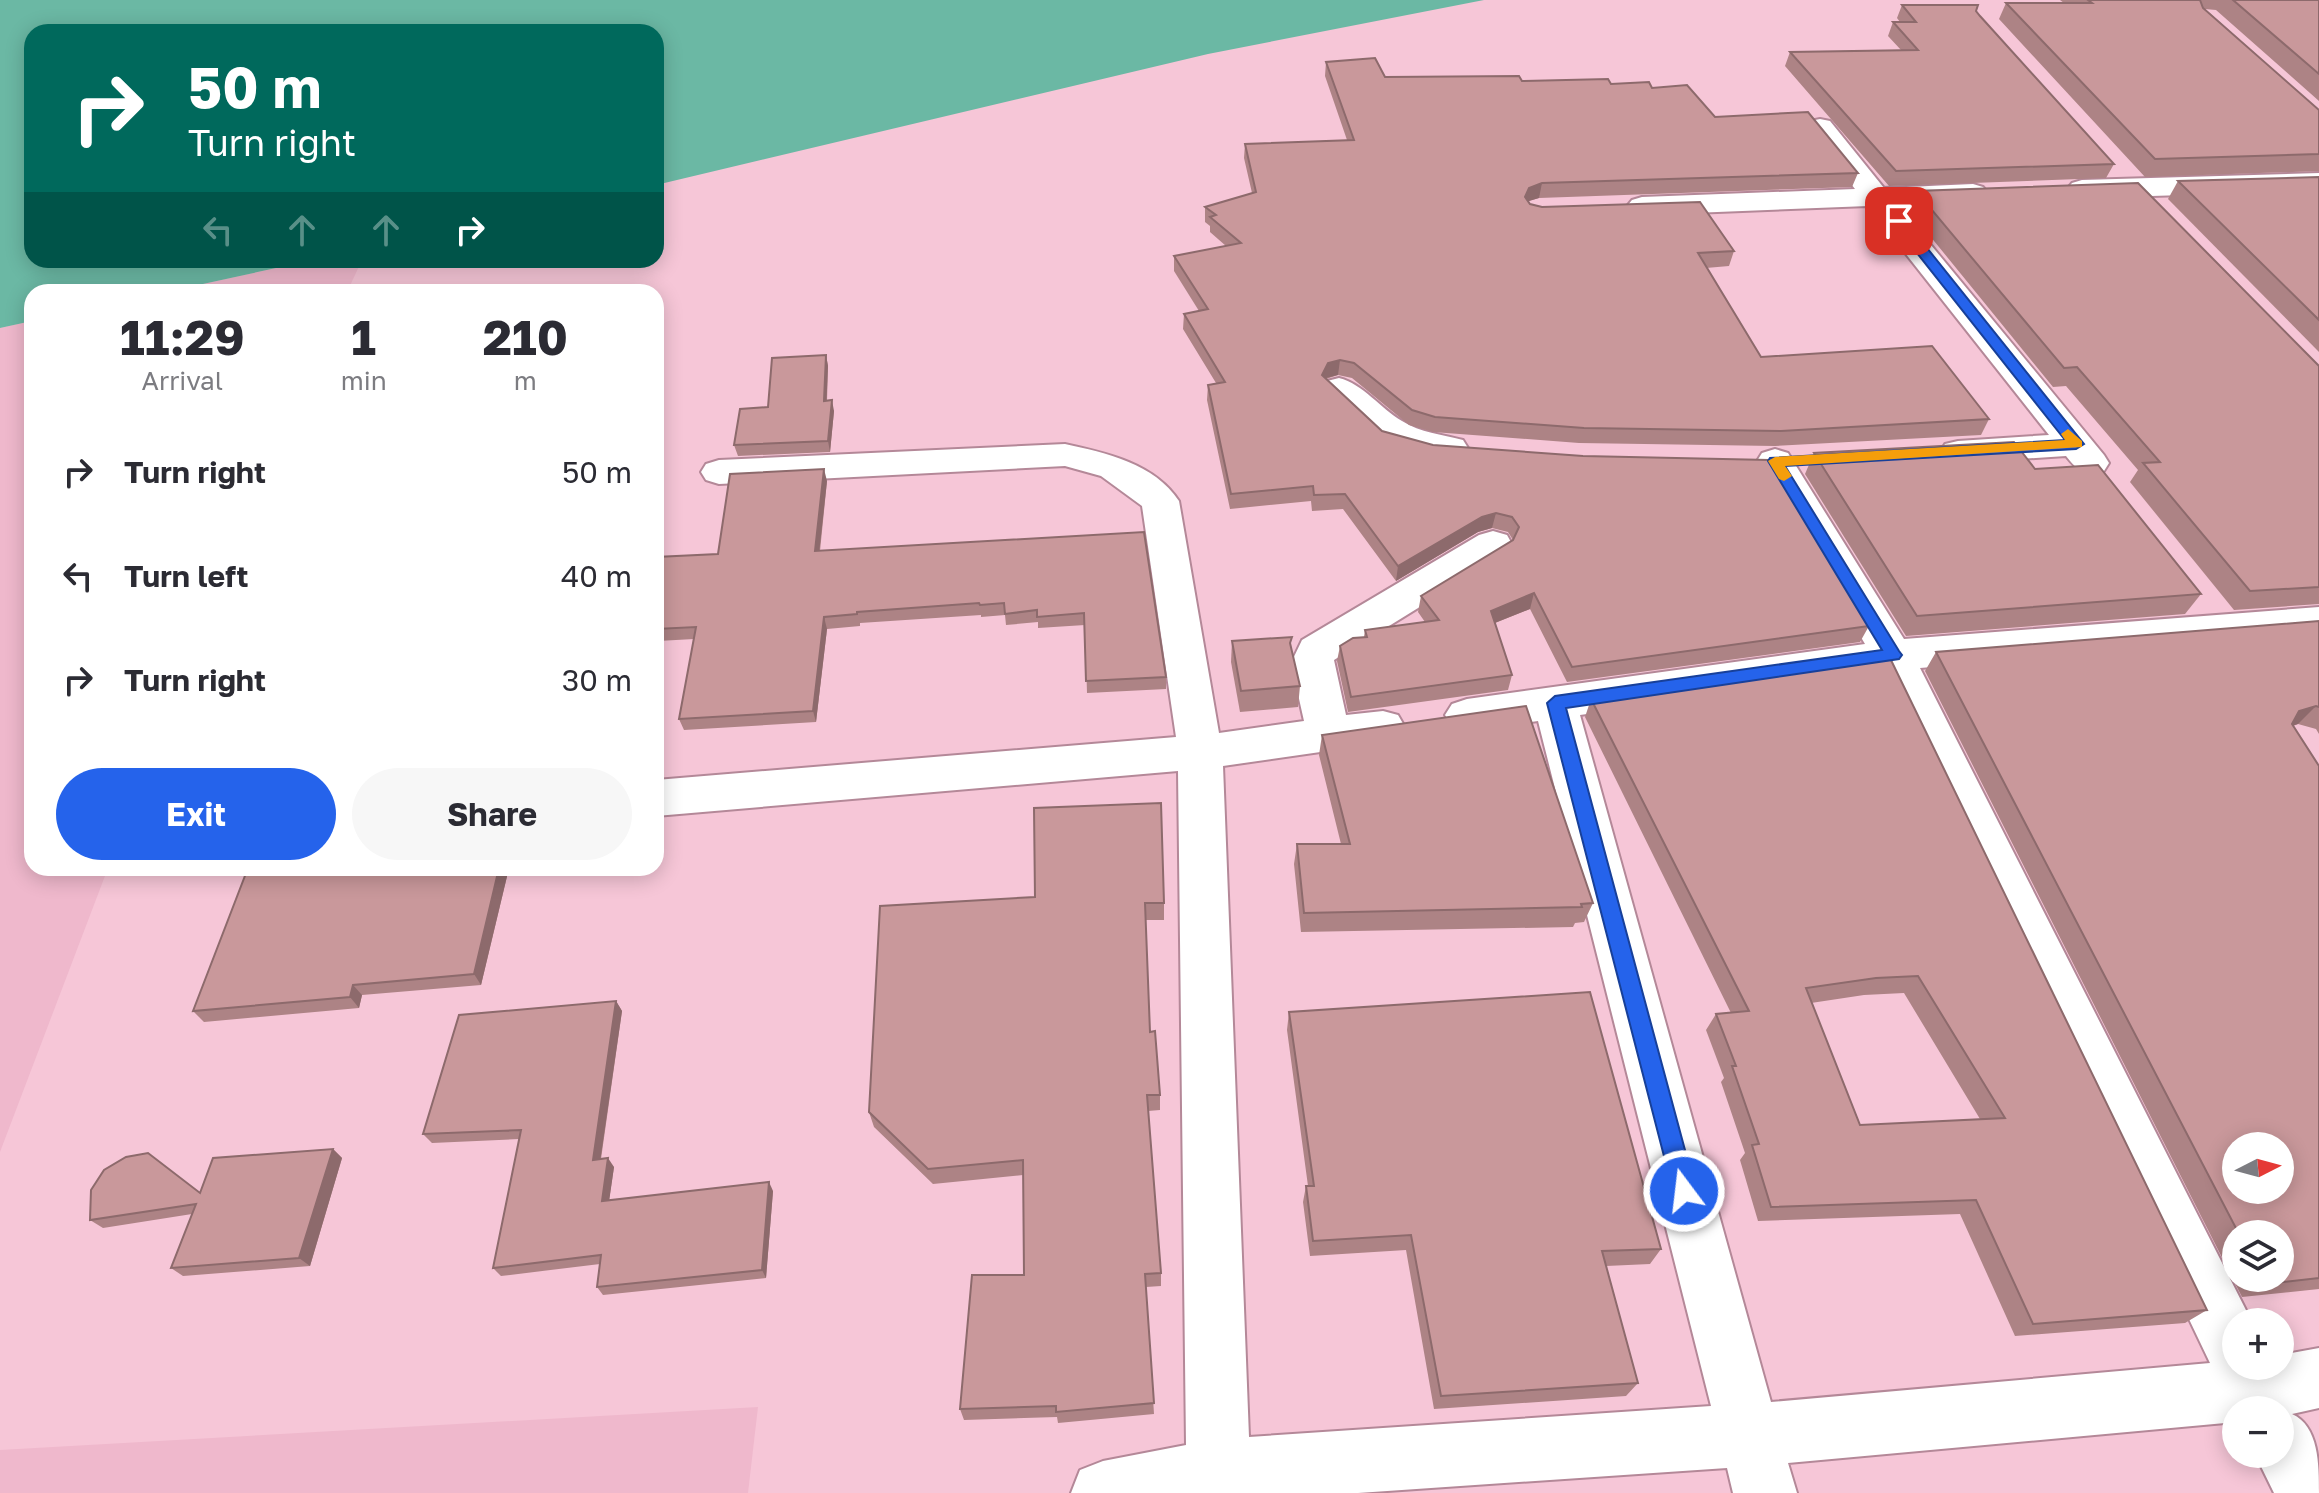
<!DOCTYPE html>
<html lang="en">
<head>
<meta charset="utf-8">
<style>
	:root { --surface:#fff; --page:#f7f7f7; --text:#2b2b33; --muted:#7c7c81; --accent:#2563eb }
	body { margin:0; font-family:"Golos Text",sans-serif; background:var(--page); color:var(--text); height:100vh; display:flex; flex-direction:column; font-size:30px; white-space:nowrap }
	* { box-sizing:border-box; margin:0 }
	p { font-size:26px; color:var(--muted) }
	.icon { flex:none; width:44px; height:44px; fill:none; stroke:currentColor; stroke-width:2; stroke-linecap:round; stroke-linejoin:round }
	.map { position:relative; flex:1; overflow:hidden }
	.details { position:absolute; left:24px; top:284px; width:640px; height:592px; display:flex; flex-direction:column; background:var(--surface); border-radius:24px; box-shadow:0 4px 20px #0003 }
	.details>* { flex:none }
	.banner { position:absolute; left:24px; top:24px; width:640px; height:244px; border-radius:24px; box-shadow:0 4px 20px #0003; background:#00695c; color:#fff; overflow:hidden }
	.needle { width:52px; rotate:84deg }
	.controls { position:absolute; left:2222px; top:1132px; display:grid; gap:16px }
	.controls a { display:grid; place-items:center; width:72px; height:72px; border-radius:50%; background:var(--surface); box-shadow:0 4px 20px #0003; font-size:40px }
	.pin { position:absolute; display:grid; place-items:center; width:68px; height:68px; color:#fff; margin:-34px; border-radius:16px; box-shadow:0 4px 12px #0006 }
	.me { position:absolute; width:88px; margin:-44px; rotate:345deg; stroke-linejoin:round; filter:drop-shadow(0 0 6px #0008) }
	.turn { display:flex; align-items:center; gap:28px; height:168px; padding:0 32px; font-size:36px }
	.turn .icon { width:104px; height:104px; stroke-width:2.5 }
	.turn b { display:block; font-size:56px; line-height:68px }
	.lanes { display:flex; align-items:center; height:76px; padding:0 32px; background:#0003; justify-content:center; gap:40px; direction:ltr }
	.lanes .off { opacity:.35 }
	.eta { display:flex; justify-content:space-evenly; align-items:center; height:136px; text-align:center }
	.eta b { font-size:48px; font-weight:700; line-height:56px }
	.primary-button { display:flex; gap:16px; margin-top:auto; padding:16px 32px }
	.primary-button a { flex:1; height:92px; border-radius:48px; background:var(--accent); color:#fff; font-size:32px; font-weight:700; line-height:92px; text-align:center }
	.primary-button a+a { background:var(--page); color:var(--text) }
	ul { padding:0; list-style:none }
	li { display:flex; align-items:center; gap:24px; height:104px; padding:0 32px }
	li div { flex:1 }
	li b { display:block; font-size:30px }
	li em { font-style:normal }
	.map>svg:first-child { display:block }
</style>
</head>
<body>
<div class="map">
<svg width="2319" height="1493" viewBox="0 0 2319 1493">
	<rect width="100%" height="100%" fill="#f6c6d7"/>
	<!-- built -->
	<g fill="#efb8cc">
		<polygon points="313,260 362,260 347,292 166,292"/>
		<polygon points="32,321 32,868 108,868 0,1152 0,328"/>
		<polygon points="758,1407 748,1493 0,1493 0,1450"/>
	</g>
	<!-- water -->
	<polygon fill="#6bb8a4" points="0,0 1484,0 1208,54 656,185 656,32 32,32 32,260 313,260 166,292 32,292 32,321 0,328"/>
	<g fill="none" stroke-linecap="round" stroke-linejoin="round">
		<!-- minor casing -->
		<g stroke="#b48898" stroke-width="4">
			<g id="minor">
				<path d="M1820,119l10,2 54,67 89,-4 10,3 5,6 -5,6 -10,3 -75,3 206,250 5,8 -5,8c-20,5 -26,0 -38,-15l-108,7 -13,-3 -5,-8 5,-8 13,-3 91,-6 -181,-229 -226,9 -10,-3 -5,-6 5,-6 10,-3 213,-8 -49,-62 4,-6z"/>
				<polygon points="2319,173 2319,191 2082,198 2072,195 2067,189 2072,183 2082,180"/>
				<path d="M1339,378c24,6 41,30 63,43 19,12 39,13 61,19l5,8 -5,8c-47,12 -115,-30 -141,-68l5,-7z"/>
				<path d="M1065,444c41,9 89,19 114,57l40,232 85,-12 -13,-58 11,-23 177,-105 14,-4 14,4 5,9 -5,9 -173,107 12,55 37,-4 15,4 7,12 -7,12 -15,4 -160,23 26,671 462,-31 -173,-685 -71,10 -15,-5 -7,-11 7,-11 15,-5 398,-55 -108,-183 5,-8 13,-4 13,4 116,186 415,-32v28l-399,33 332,654h-16v44h44v-11l39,-7v60l-27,6c27,12 27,51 27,79h-45l-19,-39h25v-44h-44v12l-448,41 9,30h-64l-6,-25 -369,25h-287l9,-23 23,-9 83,-16 -8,-674 -522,45v-36l520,-43 -34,-231 -41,-30 -36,-10 -346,18 -13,-4 -5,-8 5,-8 13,-4zM1880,672l330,691 -439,39 -191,-687z"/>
			</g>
		</g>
		<!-- minor -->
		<use href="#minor" fill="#fff" fill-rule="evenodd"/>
	</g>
	<!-- wall -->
	<g fill="#ad8385" fill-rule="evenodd">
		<polygon points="2060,0 2319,0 2319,101 2216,10 2205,9 2319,110 2319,171 2145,177 1999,19 2006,3 2064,3"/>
		<polygon points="1902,5 1976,11 1980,16 2114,164 2106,178 1889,186 1785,66 1790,52 1901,50 1888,36 1893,22 1900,22 1897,18"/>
		<polygon points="1326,62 1385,77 1522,81 1611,84 1652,88 1715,117 1858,173 1852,187 1539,198 1528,201 1530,204 1734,251 1729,266 1706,268 1761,357 1989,419 1981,435 1775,446 1579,443 1433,432 1409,425 1352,378 1338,375 1326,379 1382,431 1869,626 1860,642 1567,682 1530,609 1495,623 1512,675 1508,690 1348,712 1337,661 1340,646 1364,637 1365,630 1425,622 1418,612 1421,596 1513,540 1508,532 1492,528 1478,532 1396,581 1343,509 1312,511 1311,501 1230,509 1207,400 1208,385 1216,383 1183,329 1184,314 1199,311 1174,271 1174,256 1226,246 1210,232 1210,226 1205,222 1205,207 1252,193 1244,158 1245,144 1347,140 1325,76"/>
		<polygon points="2319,177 2319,352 2168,199 2178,181"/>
		<polygon points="1916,191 2319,366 2319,604 2234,610 2130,482 2138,470 2066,386 2053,387 1908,209"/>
		<polygon points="826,355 828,366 827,401 834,411 830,452 738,456 734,445 768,407"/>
		<polygon points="1814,453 2035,469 2201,594 2185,614 1906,636 1805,474"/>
		<polygon points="827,481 820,551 1144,532 1166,677 1166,689 1087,693 1085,625 1038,628 1038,622 1006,625 1005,615 981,617 981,615 860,623 860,626 827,629 816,722 684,730 679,719 694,639 658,641 656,636 656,557 718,554"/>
		<path d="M2319,621v113l-3,-5 -18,-5 -5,2 26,40v523l-77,8 -317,-626 11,-19zM2236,1234h44v44h-44z"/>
		<polygon points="1232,641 1291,647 1300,686 1298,707 1240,712 1231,662"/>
		<path d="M1889,656l318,654 -22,13 -170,13 -55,-122 -202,7 -18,-61 5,-7 -24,-71 3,-4 -18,-48 10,-16 15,-1 -146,-296 6,-18zM1904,993l76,126 -120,6 -49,-122 53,-8z"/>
		<polygon points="1322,735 1593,903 1584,922 1575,923 1573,927 1301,932 1294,864 1297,844 1341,844 1319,755"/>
		<polygon points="509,868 481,985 362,995 359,1008 204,1022 193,1011"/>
		<polygon points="1164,903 1164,920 1145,920 1150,1032 1160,1095 1160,1110 1148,1111 1161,1273 1161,1286 1146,1287 1154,1414 1058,1423 1057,1417 964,1420 960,1409 1024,1275 1023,1175 933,1184 874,1127 869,1112 880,906"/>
		<polygon points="616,1001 622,1011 601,1159 614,1167 609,1200 773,1191 766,1278 603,1295 597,1287 600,1264 501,1276 493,1268 519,1139 432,1143 423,1134"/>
		<polygon points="1289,1012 1661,1249 1650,1264 1606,1266 1638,1383 1626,1396 1434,1409 1406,1250 1310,1256 1303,1202 1306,1186 1308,1186 1287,1030"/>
		<polygon points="333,1149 342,1158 310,1266 183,1276 171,1268 192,1214 103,1228 90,1220 200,1193"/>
	</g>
	<!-- shaded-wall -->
	<g fill="#8d6a6c">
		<polygon points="1542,183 1539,198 1526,202 1525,197 1529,188"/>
		<polygon points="826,355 828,366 826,412 824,401"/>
		<polygon points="1340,360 1338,375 1326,378 1320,390 1322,375 1328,363"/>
		<polygon points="832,400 834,411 830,452 828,441"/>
		<polygon points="824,469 827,481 818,563 815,551"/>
		<polygon points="1496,513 1492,528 1478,532 1396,581 1398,566 1482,517"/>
		<polygon points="1534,593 1530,609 1487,626 1491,611"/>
		<polygon points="824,617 827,629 816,722 813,711"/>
		<polygon points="2316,706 2298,724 2282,729 2299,711"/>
		<polygon points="499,868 509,868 481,985 474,974"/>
		<polygon points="353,985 362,995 359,1008 350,997"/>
		<polygon points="616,1001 622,1011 599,1169 593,1160"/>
		<polygon points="333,1149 342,1158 310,1266 299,1258"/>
		<polygon points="608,1158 614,1167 608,1209 602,1201"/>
		<polygon points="769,1182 773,1191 766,1278 762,1270"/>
	</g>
	<!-- building -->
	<g fill="#c9989b" stroke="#8d6a6c" stroke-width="2" fill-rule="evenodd">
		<polygon points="2088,0 2200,0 2203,8 2319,110 2319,154 2155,159 2006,3 2092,3"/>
		<polygon points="2233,0 2319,0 2319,74"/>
		<polygon points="1902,5 1978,5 1976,11 1980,16 2114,164 1896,171 1790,52 1918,50 1893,22 1916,22"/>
		<polygon points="1375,58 1385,77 1519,76 1522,81 1608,79 1611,84 1649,82 1652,88 1687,85 1715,117 1808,112 1858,173 1542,183 1529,188 1525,197 1530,204 1542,207 1700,202 1734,251 1698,253 1761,357 1932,346 1989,419 1781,431 1584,428 1435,417 1412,410 1354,363 1340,360 1328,363 1322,375 1382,431 1433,445 1583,456 1769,460 1869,626 1572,667 1534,593 1491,611 1512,675 1351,697 1340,646 1353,638 1367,637 1365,630 1439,620 1421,596 1513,540 1519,527 1512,517 1496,513 1482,517 1398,566 1345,494 1314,495 1313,486 1231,494 1208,385 1225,382 1184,314 1208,309 1174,256 1241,243 1210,217 1216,215 1205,207 1256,192 1245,144 1354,140 1326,62"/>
		<polygon points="2319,177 2319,320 2178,181"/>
		<polygon points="2138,183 2319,366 2319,587 2250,591 2143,463 2160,462 2077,367 2064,368 1916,191"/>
		<polygon points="826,355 824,401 832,400 828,441 734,445 740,409 768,407 772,358"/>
		<polygon points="2014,442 2035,469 2098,465 2201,594 1917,616 1814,453"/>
		<polygon points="824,469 815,551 1144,532 1166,677 1086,681 1084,613 1037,617 1037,610 1005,614 1004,603 980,605 979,603 857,612 857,614 824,617 813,711 679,719 696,627 656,629 656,557 718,554 730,474"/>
		<path d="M2319,621v86l-3,-1 -17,5 -7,13 27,42v512l-54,6 -3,-6h18v-44h-41l-303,-582zM2236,1146h44v44h-44z"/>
		<polygon points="1292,637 1290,643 1300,686 1241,691 1232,641"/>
		<path d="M1889,656l318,654 -174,14 -57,-124 -205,7 -19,-62 7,-1 -27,-78h4l-20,-52 33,-3 -158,-312zM1918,976l87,142 -145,7 -54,-137 70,-10z"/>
		<polygon points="1526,706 1593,903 1581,904 1582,907 1304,913 1297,844 1350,844 1322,735"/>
		<polygon points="1161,803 1164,903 1145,903 1150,1032 1155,1031 1160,1095 1147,1095 1161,1273 1145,1274 1154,1403 1056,1412 1056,1406 960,1409 972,1275 1024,1275 1023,1160 928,1169 869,1112 880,906 1035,897 1034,808"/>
		<polygon points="248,868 499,868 474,974 353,985 350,997 193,1011"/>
		<polygon points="1590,992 1661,1249 1602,1251 1638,1383 1441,1396 1411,1235 1313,1241 1306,1186 1314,1186 1289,1012"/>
		<polygon points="616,1001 593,1160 608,1158 602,1201 769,1182 762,1270 597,1287 601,1255 493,1268 521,1130 423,1134 459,1015"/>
		<polygon points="333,1149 299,1258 171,1268 196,1204 90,1220 91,1190 104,1170 126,1157 148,1153 200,1193 213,1158"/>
	</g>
	<!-- route -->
	<polygon fill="#2563eb" stroke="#184099" stroke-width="2" points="1894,218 1903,218 2084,444 2076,449 1785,466 1899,651 1902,655 1899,659 1566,708 1696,1191 1693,1199 1684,1202 1676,1199 1673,1191 1547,703 1555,696 1882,650 1768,461 1770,458 2065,440 1894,224"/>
	<!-- slow -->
	<polygon fill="#f59e0b" points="2068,429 2082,441 2082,447 1785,466 1792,476 1784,481 1779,479 1768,461 1775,457 2065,440 2061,434"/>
</svg>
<div class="controls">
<a><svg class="needle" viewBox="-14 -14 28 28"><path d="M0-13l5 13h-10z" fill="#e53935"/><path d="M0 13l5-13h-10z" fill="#7c7c81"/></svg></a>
<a><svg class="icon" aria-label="layers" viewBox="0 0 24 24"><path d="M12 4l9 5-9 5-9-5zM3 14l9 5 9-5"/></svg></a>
<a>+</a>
<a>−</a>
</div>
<div class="pin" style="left:1899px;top:221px;background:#d93025"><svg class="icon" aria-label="arrive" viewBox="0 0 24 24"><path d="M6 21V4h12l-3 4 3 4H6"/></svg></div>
<svg class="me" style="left:1684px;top:1191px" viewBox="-20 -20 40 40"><circle r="17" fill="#2563eb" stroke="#fff" stroke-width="3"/><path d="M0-11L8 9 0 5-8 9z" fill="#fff"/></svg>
<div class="banner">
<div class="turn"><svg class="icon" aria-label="right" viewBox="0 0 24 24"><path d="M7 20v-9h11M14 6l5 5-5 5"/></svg><div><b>50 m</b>Turn right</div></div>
<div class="lanes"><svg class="icon off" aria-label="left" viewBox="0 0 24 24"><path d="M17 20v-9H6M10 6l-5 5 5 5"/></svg><svg class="icon off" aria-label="ahead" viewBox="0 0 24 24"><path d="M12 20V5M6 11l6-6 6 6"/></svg><svg class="icon off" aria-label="ahead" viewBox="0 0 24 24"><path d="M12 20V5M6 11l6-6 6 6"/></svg><svg class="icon" aria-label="right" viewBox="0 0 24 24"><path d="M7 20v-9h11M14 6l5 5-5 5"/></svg></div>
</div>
<section class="details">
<div class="eta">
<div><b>11:29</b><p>Arrival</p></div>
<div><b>1</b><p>min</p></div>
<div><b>210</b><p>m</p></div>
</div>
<ul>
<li><svg class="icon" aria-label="right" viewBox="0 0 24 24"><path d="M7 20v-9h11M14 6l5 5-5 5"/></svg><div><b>Turn right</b></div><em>50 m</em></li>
<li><svg class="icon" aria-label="left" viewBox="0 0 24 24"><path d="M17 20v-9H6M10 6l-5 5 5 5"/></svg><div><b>Turn left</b></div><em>40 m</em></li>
<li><svg class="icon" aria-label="right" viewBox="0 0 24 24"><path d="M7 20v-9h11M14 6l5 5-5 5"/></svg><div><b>Turn right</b></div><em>30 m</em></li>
</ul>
<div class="primary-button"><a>Exit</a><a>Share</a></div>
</section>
</div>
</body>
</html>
